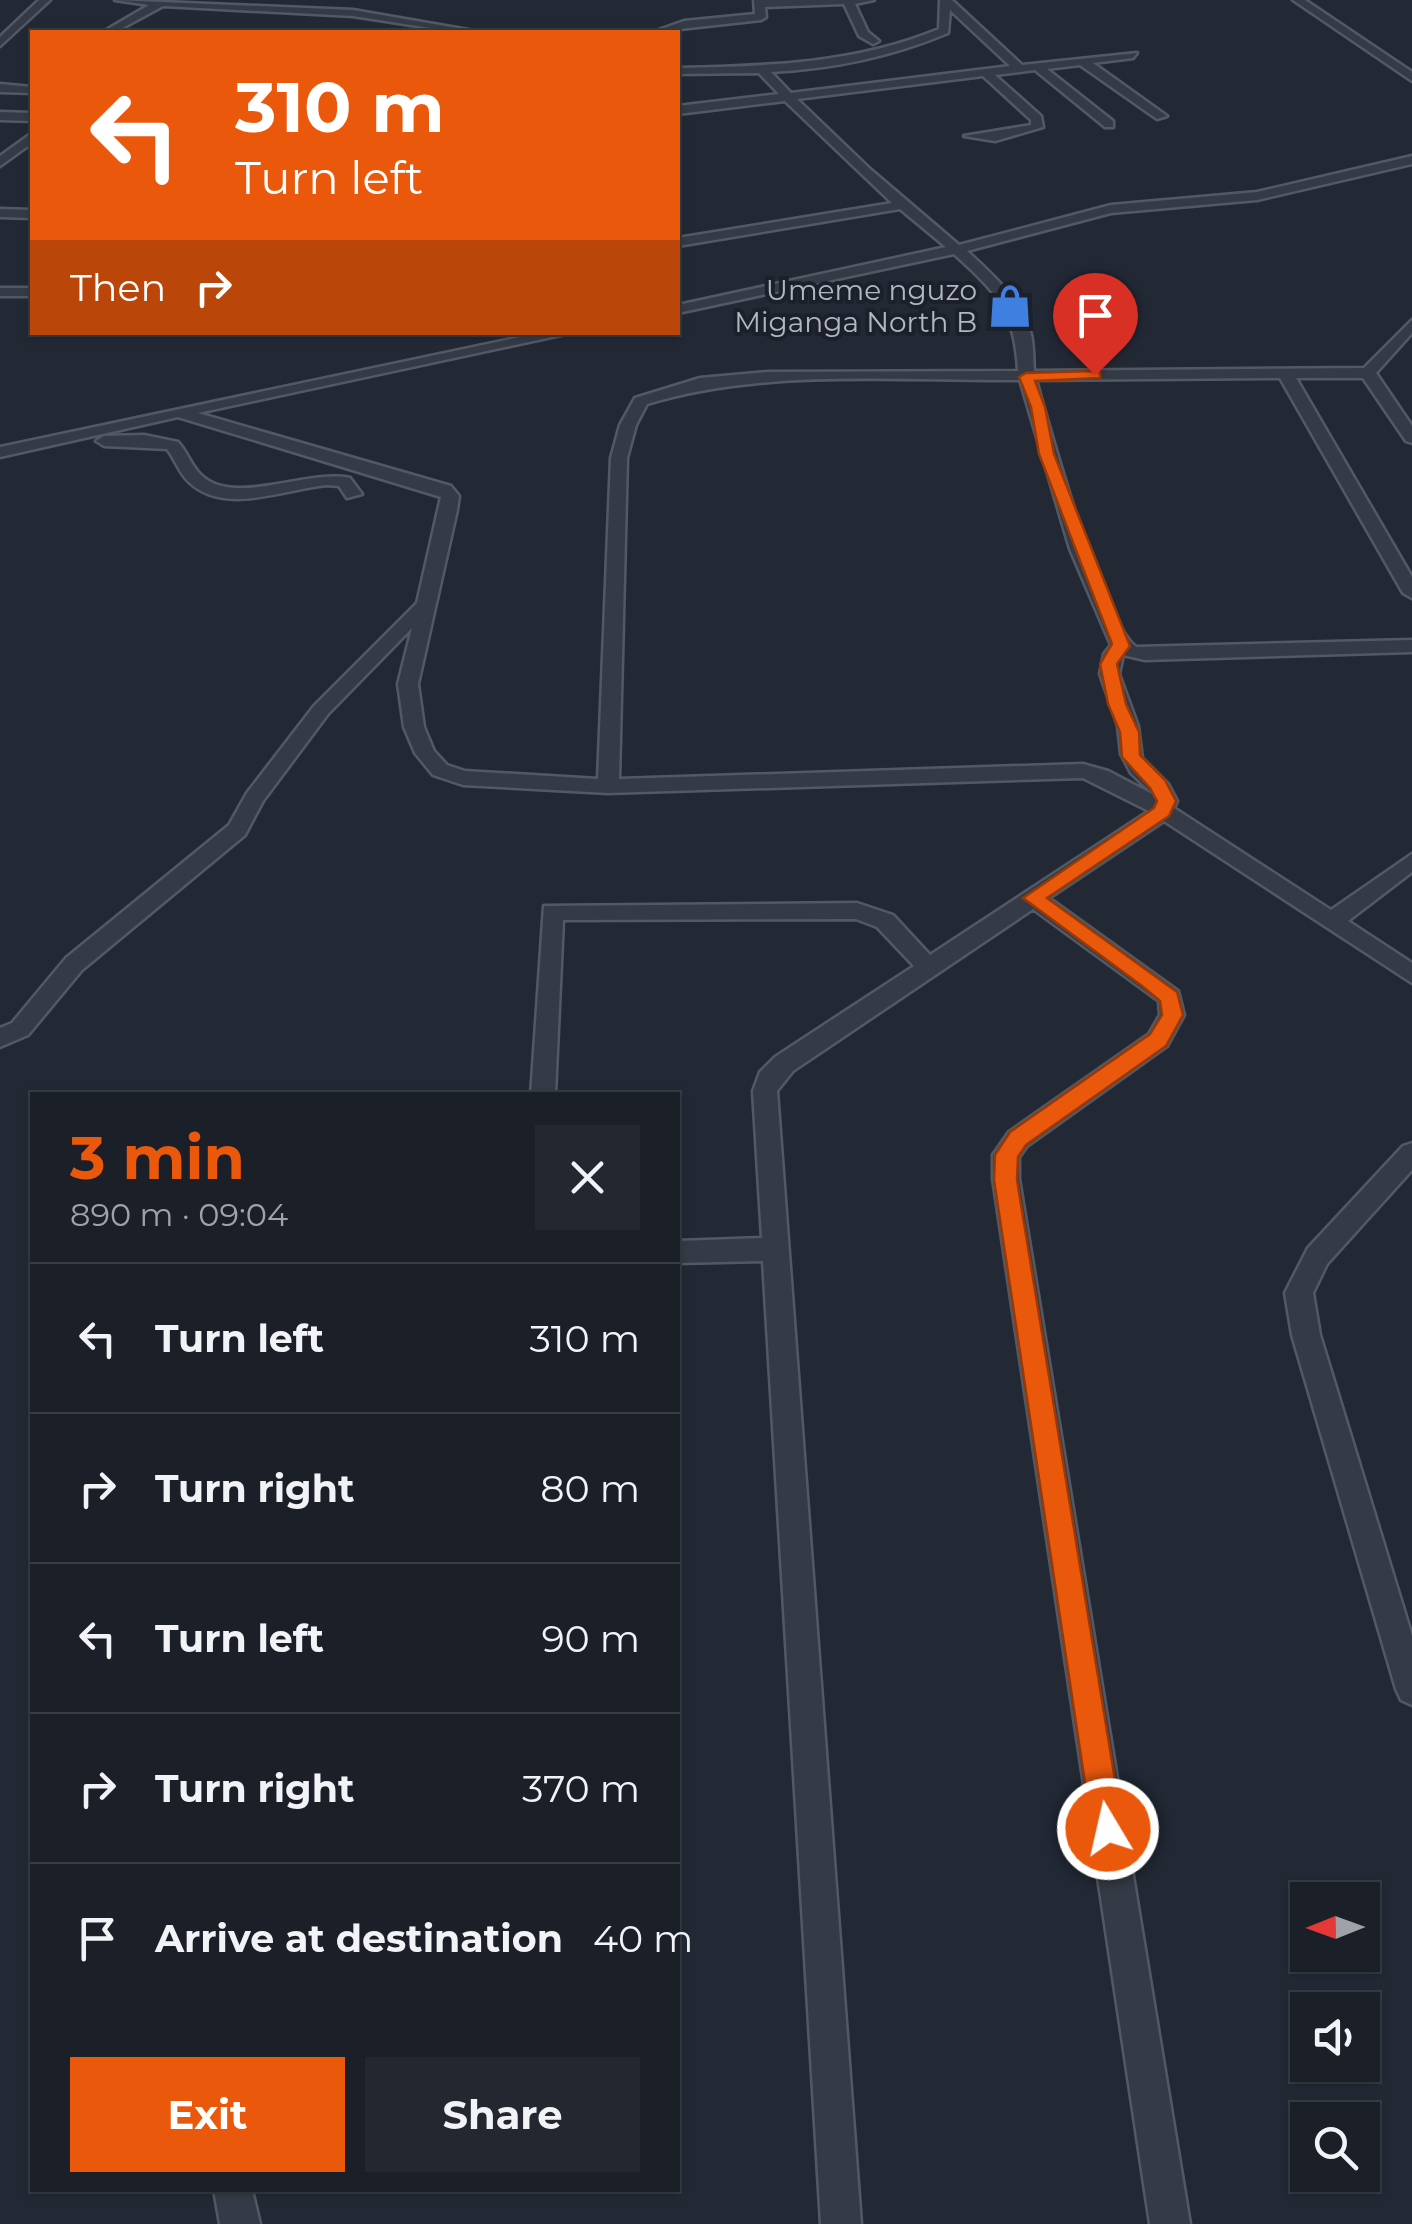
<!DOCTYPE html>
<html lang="en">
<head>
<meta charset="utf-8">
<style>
	:root { --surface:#1a1f28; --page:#232730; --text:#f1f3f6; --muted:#9fa2a8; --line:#383d45; --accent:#ea580c }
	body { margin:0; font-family:Montserrat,sans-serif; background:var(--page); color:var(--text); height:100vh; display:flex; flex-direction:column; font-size:38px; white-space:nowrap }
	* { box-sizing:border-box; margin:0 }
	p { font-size:32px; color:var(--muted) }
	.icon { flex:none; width:55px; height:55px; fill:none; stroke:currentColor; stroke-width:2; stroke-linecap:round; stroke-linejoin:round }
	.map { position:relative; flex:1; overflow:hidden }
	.drawer { position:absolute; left:30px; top:1092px; width:650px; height:1100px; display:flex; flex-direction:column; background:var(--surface); border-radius:0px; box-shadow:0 2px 8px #0004,0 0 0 2px var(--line) }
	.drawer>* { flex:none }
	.guide { position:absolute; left:30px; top:30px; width:650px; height:305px; border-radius:0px; box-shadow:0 2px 8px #0004,0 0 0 2px var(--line); background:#ea580c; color:#fff; overflow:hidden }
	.needle { width:65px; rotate:269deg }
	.controls { position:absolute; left:1290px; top:1882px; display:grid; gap:20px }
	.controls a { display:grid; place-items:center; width:90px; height:90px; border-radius:0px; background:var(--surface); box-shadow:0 2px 8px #0004,0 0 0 2px var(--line); font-size:50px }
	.pin { position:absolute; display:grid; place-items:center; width:85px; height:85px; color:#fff; margin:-102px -42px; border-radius:50% 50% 50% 0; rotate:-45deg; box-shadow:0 0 10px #0007 }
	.pin .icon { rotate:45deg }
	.me { position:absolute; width:110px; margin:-55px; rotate:351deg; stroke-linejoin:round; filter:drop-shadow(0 0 8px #0008) }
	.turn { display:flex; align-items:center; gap:35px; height:210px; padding:0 40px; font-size:45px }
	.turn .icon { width:130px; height:130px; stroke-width:2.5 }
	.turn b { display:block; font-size:70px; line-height:85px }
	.then { display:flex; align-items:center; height:95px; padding:0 40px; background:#0003; gap:20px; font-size:38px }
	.round { display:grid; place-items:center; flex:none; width:105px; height:105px; border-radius:0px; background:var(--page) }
	.overview { display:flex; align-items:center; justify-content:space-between; height:170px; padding:0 40px }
	h1 { font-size:60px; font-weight:700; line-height:75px; color:var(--accent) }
	.action { display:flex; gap:20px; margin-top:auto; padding:20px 40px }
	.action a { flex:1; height:115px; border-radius:0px; background:var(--accent); color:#fff; font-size:40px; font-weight:700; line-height:115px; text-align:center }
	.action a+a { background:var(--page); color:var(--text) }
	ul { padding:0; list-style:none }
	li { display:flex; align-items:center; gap:30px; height:150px; padding:0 40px; border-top:2px solid var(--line) }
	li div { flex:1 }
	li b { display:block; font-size:38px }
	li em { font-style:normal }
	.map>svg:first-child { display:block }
</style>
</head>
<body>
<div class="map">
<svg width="1412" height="2224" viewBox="0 0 1412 2224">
	<rect width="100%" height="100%" fill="#222935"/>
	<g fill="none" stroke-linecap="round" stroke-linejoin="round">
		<!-- minor casing -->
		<g stroke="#535964" stroke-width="5">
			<g id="minor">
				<polygon points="39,0 50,0 0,46 0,37"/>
				<polygon points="115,0 353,10 480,32 456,32 353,16 163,6 115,32 103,32 149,5"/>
				<polygon points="754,0 874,0 855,4 868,32 879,41 873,44 859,36 844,4 765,7 766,17 761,20 653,32 684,21 755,14"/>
				<path d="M940,0h12l70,65 115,-12 -4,5 -40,5 74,53 -10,3 -77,-54 -33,4 66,52v6h-8l-70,-57 -40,5 46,41 2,11 -48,14 -31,-5 67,-11v-5l-48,-44 -186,23 73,70 89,76 152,-40 146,-13 155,-36v8l-155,36 -146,13 -144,38c23,21 54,49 63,80 4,13 3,27 4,40l330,-3 48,-48v13l-36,40 36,53v17l-6,-2 -43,-63h-67l116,199v21l-9,-5 -123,-215 -244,2c14,49 66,241 100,267l276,-7v12l-267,8 -22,-5 -4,19 19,52 4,32 26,26 9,17 -3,7 157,102 81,-56v18l-64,49 64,42v20l-248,-162 -115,77 129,93 6,24 -17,31 -140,100 -8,11v22l171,1045h-40l-157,-1045v-24l16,-23 140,-98 11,-19 -1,-14 -126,-92 -240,162 -16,20 84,1133h-40l-58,-963 -85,2v-22l84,-3 -9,-147 7,-19 15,-15 139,-91 -37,-39 -21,-8 -293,1 -8,175h-24l13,-189 313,-3 36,12 37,40 219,-144 -66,-33 -475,15 -145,-8 -30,-10 -18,-22 -11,-26 -6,-43 14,-56 -84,86 -65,87 -18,34 -163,135 -54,65 -28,12v-19l12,-5 54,-65 163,-133 18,-32 67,-87 103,-103 24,-106 -263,-80 -178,40v-10l544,-115h31l-377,81 253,73 8,10 -2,14 -39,174 6,43 10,24 13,14 18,6 133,8 13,-321 9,-33 15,-27 65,-20 68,-6 250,-1c-3,-60 -20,-77 -64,-117l-276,59v-8l268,-58 -46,-38 -222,37v-8l214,-35 -107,-102 -107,13v-8l101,-12 -20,-21 -81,1v-6c89,-2 176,-4 261,-39zM950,10l60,56 -219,27 -20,-21c61,-3 120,-15 177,-39zM1020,380l50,169 41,96 -7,9 -4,20 18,52 3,28 10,19 23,22 -46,-24 -25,-7 -464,15 8,-321 9,-33 11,-21c119,-36 250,-23 373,-24z"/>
				<polygon points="1293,0 1305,0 1412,72 1412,81"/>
				<polygon points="0,84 32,87 32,93 0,92"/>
				<polygon points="0,112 32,113 32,121 0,120"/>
				<polygon points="32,133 32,143 0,166 0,156"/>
				<polygon points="0,209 32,210 32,218 0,217"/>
				<rect x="0" y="288" width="32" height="8"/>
				<path d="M144,435l34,7c9,9 13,24 23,33 33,32 105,-6 149,3l12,16 -15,4 -8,-12 -12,-1c-42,4 -103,31 -138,-3 -10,-9 -14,-23 -22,-33l-63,-3 -8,-5 8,-5z"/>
				<polygon points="1412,1143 1412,1170 1327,1264 1313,1293 1320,1335 1412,1636 1412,1705 1401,1700 1396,1689 1292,1335 1285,1293 1308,1248 1403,1146"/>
				<polygon points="214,2190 252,2190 260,2224 220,2224"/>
			</g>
		</g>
		<!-- minor -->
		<use href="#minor" fill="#353b46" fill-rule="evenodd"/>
	</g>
	<!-- route -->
	<polygon fill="#ea580c" stroke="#983908" stroke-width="2.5" points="1095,371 1100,372 1100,378 1035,381 1045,407 1054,454 1130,646 1117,664 1126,704 1139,732 1140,755 1165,780 1176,801 1169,816 1047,898 1177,992 1183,1015 1166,1046 1026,1145 1018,1157 1017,1180 1123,1829 1119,1840 1108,1845 1097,1840 1092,1829 994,1180 995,1155 1010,1132 1150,1034 1162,1015 1160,1001 1142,986 1023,898 1154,808 1157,801 1150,788 1122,757 1120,732 1108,704 1100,664 1112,644 1039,454 1031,407 1019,377 1026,373"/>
	<!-- icons -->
	<defs>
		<g id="shop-bare" transform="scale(3.45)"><path d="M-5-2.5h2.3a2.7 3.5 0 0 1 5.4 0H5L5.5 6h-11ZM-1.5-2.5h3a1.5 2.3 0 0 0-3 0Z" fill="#3f7fe0" stroke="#1b202b" stroke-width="2.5" paint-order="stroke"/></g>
	</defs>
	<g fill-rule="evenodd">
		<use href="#shop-bare" x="1010" y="306"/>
	</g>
	<g text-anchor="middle" stroke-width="8" stroke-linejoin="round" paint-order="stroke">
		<!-- far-poi labels -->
		<g font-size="28" fill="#b0b6c3" stroke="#1b202b" text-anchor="end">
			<text x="977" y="300">Umeme nguzo<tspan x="977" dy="32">Miganga North B</tspan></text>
		</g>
	</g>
</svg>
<div class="controls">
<a><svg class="needle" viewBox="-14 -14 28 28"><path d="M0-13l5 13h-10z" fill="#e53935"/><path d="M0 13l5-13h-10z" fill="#9fa2a8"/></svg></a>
<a><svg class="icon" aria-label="sound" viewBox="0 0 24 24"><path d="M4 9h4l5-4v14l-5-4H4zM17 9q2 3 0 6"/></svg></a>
<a><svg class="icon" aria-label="search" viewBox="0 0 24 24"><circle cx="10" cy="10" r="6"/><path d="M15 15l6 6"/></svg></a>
</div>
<div class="pin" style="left:1095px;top:375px;background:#d93025"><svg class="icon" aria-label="arrive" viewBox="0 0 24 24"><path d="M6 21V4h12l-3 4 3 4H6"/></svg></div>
<svg class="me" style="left:1108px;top:1829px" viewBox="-20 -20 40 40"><circle r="17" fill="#ea580c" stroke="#fff" stroke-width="3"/><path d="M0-11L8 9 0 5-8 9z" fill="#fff"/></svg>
<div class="guide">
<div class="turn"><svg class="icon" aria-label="left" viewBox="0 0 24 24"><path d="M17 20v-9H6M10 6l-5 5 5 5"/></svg><div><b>310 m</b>Turn left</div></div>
<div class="then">Then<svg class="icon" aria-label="right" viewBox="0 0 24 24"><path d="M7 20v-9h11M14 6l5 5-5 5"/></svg></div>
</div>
<section class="drawer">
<div class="overview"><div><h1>3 min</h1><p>890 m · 09:04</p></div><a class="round"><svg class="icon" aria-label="close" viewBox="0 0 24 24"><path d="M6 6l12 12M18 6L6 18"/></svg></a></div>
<ul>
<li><svg class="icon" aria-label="left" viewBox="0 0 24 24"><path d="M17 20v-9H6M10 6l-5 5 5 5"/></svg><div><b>Turn left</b></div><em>310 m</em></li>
<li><svg class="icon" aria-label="right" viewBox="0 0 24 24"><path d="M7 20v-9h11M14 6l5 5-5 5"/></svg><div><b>Turn right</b></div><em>80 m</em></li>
<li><svg class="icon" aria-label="left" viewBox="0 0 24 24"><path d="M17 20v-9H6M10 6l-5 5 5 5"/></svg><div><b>Turn left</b></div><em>90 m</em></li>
<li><svg class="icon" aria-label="right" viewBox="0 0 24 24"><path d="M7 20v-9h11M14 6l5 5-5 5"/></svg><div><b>Turn right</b></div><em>370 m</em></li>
<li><svg class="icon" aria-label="arrive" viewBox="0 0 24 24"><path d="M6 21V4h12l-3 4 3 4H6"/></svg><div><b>Arrive at destination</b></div><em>40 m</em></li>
</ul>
<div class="action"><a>Exit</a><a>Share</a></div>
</section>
</div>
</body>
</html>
